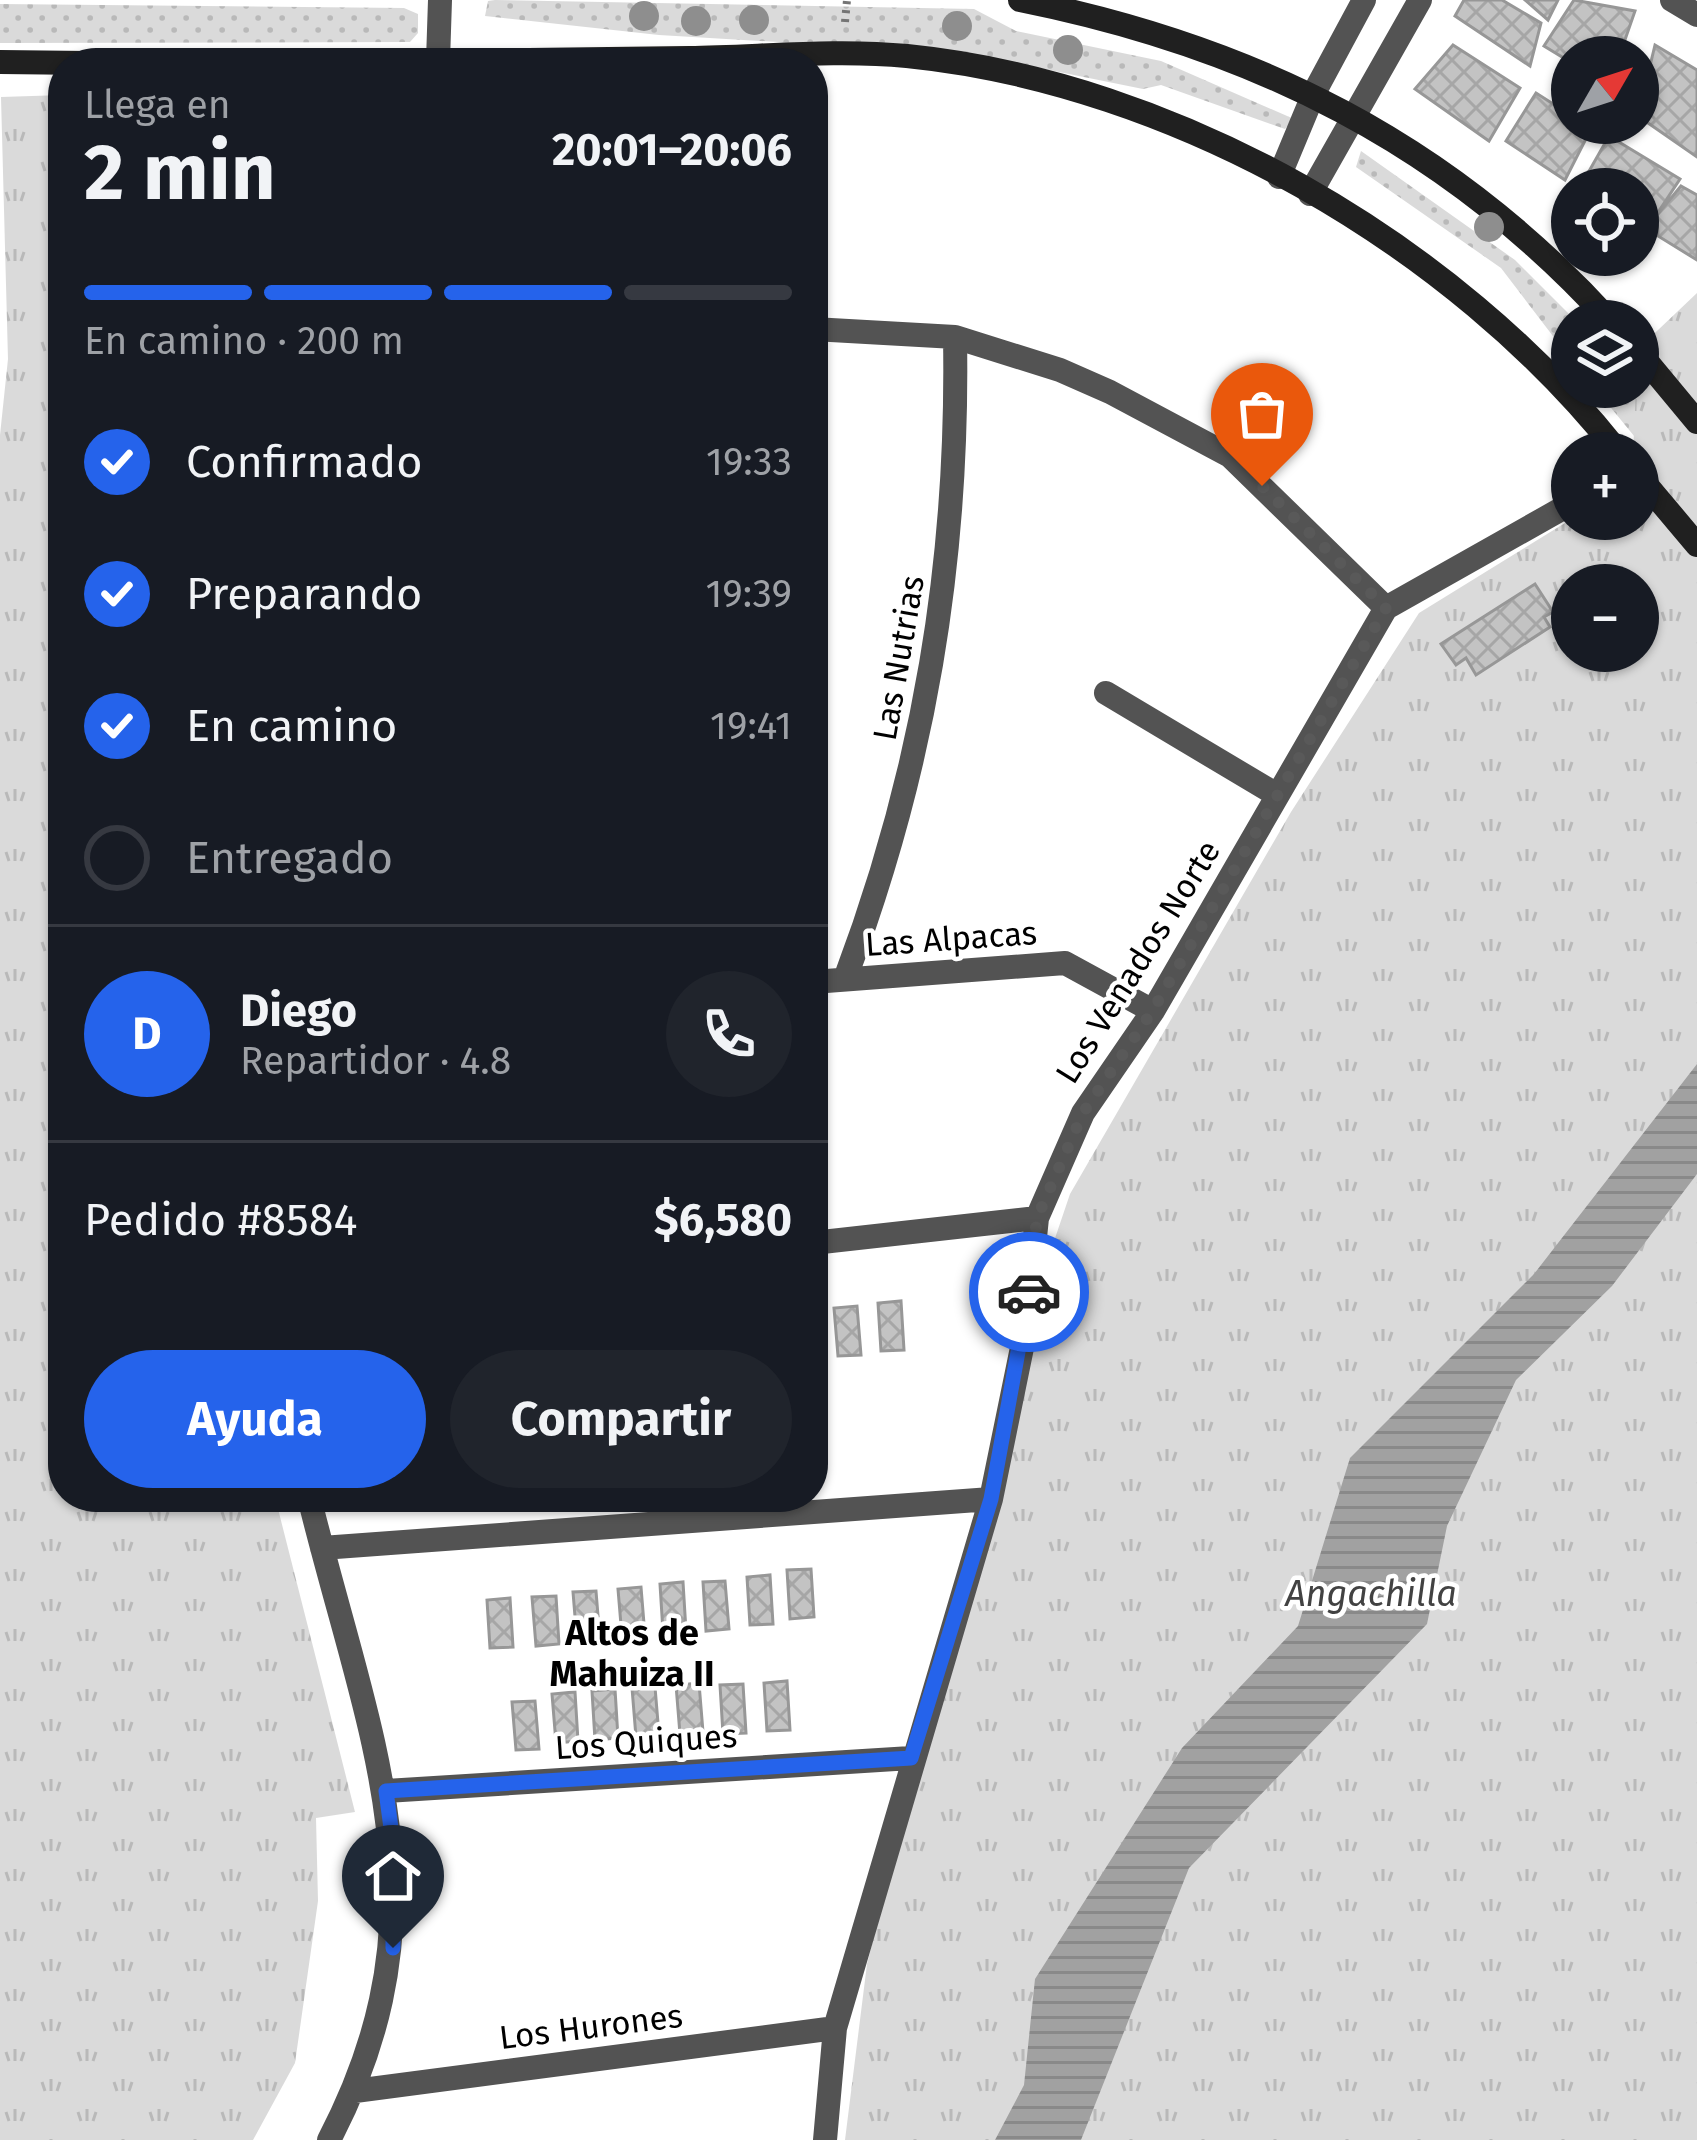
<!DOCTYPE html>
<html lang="es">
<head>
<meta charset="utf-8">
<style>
  :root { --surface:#171b24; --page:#20242c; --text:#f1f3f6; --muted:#9ea1a6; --line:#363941; --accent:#2563eb }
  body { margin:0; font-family:"Fira Sans",sans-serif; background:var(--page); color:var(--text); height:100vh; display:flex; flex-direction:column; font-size:45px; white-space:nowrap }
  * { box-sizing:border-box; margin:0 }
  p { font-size:39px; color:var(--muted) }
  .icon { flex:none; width:66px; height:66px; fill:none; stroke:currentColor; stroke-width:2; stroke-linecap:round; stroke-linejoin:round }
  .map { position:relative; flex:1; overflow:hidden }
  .panel { position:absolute; left:48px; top:48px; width:780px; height:1464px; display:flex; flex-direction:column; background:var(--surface); border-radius:48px; box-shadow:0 3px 9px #0004 }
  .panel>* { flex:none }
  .needle { width:78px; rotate:51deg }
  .controls { position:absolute; left:1551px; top:36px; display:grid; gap:24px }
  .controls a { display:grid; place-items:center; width:108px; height:108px; border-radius:50%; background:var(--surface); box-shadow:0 3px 9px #0004; font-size:60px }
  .pin { position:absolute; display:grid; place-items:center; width:102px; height:102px; color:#fff; margin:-123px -51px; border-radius:50% 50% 50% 0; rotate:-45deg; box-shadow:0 0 12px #0007 }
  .pin .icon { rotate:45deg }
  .courier { position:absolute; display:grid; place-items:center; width:120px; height:120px; margin:-60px; border:9px solid #2563eb; border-radius:50%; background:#fff; color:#222; box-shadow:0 3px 15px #0007 }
  .overview em { font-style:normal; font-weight:700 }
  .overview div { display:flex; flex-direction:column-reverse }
  .overview { display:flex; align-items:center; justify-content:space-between; height:204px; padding:0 36px }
  h1 { font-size:78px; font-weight:700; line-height:90px }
  .bar { display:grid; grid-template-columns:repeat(4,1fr); gap:18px 12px; align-content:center; height:144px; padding:0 36px }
  .bar i { height:15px; border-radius:9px; background:var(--line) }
  .bar .active { background:var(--accent) }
  .bar p { grid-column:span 4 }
  .line { display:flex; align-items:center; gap:30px; padding:0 36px; border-top:3px solid var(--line) }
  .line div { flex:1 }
  .round { display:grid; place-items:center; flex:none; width:126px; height:126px; border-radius:63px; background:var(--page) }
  ol { padding:0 36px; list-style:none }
  li { display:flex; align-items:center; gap:36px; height:132px }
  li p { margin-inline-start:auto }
  li .icon { padding:12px; border-radius:50%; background:var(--accent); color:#fff; stroke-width:4 }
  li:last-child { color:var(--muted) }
  li i { width:66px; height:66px; border:6px solid var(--line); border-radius:50% }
  .button { display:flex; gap:24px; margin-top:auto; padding:24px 36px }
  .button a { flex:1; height:138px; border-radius:72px; background:var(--accent); color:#fff; font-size:48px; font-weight:700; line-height:138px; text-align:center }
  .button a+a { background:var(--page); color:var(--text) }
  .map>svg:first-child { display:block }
  .grass { fill:url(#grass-dots) }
  .park { fill:url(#park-tufts); fill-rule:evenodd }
  .water { fill:url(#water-rules) }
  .building { fill:url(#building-cross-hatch); stroke:#979797; stroke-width:3 }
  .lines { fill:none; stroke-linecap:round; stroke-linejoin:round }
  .path { stroke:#757575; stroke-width:8; stroke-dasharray:3 6; stroke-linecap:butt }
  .minor { stroke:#535353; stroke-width:24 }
  .tertiary { stroke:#535353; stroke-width:24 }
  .secondary { stroke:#202020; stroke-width:24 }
  .tree { fill:#8e8e8e }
  .done { stroke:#595959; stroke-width:12; stroke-dasharray:0 21.6 }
  .route { stroke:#2563eb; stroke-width:15 }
  .labels { text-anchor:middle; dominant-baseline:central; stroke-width:9; stroke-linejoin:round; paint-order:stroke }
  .street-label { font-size:33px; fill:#000; stroke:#fff }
  .water-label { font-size:36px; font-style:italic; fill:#424242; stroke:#fff }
  .neighbourhood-label { font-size:36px; font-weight:bold; fill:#000; stroke:#fff }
</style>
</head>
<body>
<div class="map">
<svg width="1697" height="2140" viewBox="0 0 1697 2140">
  <defs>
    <pattern id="grass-dots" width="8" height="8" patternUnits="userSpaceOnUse" patternTransform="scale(3)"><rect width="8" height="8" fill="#dadada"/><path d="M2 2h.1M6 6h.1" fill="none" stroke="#b9b9b9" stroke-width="1.8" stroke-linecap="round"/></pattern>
    <pattern id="park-tufts" width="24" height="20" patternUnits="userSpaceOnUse" patternTransform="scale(3)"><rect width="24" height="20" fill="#dadada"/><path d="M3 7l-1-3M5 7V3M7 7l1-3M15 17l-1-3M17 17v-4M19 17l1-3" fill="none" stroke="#b9b9b9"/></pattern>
    <pattern id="water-rules" width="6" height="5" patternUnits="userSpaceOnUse" patternTransform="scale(3)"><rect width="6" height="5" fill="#a1a1a1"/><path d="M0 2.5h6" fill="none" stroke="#898989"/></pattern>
    <pattern id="building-cross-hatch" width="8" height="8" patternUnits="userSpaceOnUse" patternTransform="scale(3)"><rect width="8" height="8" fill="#c3c3c3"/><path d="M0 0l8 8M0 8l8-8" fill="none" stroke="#a6a6a6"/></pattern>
  </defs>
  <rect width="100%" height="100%" fill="#fff"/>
  <path class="grass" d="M495 0 974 9 1016 31 1161 61 1294 119 1285 129 1161 85 1143 89 966 53 659 35 485 16 488 1Z
    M0 4 404 8 418 14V33L410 42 0 43Z
    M1361 151 1515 260 1576 321 1572 361 1501 268 1356 167Z
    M1594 387H1638L1697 513Z"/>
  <path class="park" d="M63 95V1497H275L355 1812 316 1818 318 1901 295 2063 253 2140H0V435L8 359 1 97Z
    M1697 293V2140H845L867 1964 923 1743 994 1505 1049 1256 1070 1194 1291 812 1419 613 1565 523 1638 519V453H1633L1638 349ZM1572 585H1638V651H1572Z"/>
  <path class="water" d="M1697 1064V1174L1612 1286 1516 1380 1447 1526 1427 1624 1189 1868 1081 2140H995L1024 2085 1035 1979 1182 1748 1298 1626 1350 1458 1534 1274Z"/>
  <path class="building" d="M1464 0H1502L1541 23 1530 66 1455 16Z
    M1525 0H1558L1548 20Z
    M1574 0 1635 11 1619 57H1572V63L1544 46Z
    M1453 45 1520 88 1489 141 1415 89Z
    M1655 45 1697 70V157L1638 116Z
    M1536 93 1572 116V123L1591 129 1565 180 1506 141Z
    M1609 136 1680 179 1643 235 1638 231V189L1580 187Z
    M1681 186 1697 195V260L1658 236 1657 215Z
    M1535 584 1553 612 1544 617 1550 627 1476 675 1466 658 1456 665 1441 644Z
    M901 1301 904 1350 881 1351 878 1303Z
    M857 1306 861 1355 838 1356 834 1308Z
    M811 1569 814 1617 790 1619 787 1570Z
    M770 1575 773 1624 750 1625 747 1577Z
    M725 1581 729 1629 706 1631 703 1582Z
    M683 1582 686 1631 663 1632 660 1584Z
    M641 1587 645 1636 622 1637 618 1589Z
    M596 1591 600 1640 577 1641 573 1592Z
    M556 1596 559 1644 536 1646 532 1597Z
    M510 1598 513 1647 490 1648 487 1600Z
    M787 1681 790 1730 767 1731 764 1683Z
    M699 1683 703 1732 680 1734 676 1685Z
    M743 1684 746 1733 723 1734 720 1685Z
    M655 1687 659 1735 636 1737 632 1688Z
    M615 1689 618 1738 595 1740 592 1691Z
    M575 1692 578 1741 556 1743 552 1694Z
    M535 1701 539 1749 516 1750 512 1702Z"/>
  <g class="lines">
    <path class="path" d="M845 22 847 0"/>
    <path class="minor" d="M1672 0 1697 15
      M1279 177 1314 93 1364 0
      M1310 194 1420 0
      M813 329 955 337 1060 370 1110 392 1230 456 1386 608
      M1106 693 1277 795
      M845 979C924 770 959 561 955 337
      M813 982 1065 963 1153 1011
      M813 1243 1037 1218
      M309 1497C367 1734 452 1905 329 2140
      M322 1548 991 1499
      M386 1791 911 1758
      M355 2091 835 2028
      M825 2140 835 2028 991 1499 1025 1333 1037 1218 1083 1113 1153 1011 1386 608 1572 503"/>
    <path class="tertiary" d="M438 61 440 0"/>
    <path class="secondary" d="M1020 0C1254 47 1448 143 1610 321
      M0 62 88 63
      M272 63C411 61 550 60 689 58 761 57 836 49 907 56 1175 83 1454 244 1619 453
      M1638 351 1697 422
      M1638 475 1697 545"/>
  </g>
  <g class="tree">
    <circle cx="644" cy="16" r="15"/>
    <circle cx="754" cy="20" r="15"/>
    <circle cx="696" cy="21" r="15"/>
    <circle cx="957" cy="26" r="15"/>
    <circle cx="1068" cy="50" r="15"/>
    <circle cx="1489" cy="227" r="15"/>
  </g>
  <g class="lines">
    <path class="done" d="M1029 1292 1037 1218 1083 1113 1153 1010 1386 608 1262 486"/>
    <path class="route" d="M393 1948V1843L386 1791 911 1758 991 1499 1029 1292"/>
  </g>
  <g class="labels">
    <g class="street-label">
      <text transform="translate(899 658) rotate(-80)">Las Nutrias</text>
      <text transform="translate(951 939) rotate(-4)">Las Alpacas</text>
      <text transform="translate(1138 962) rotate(-58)">Los Venados Norte</text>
      <text transform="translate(646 1742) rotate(-4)">Los Quiques</text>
      <text transform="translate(591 2027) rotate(-7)">Los Hurones</text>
    </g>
    <g class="water-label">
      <text x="1371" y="1594">Angachilla</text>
    </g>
    <g class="neighbourhood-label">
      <text x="632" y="1633">Altos de<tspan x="632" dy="41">Mahuiza II</tspan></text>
    </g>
  </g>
</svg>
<div class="controls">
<a><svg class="needle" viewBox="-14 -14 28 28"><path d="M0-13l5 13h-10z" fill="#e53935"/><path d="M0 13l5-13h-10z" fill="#9ea1a6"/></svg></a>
<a><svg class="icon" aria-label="locate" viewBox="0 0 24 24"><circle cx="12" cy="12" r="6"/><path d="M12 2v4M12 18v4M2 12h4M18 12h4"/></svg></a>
<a><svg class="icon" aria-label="layers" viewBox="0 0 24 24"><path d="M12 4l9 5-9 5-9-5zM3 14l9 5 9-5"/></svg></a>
<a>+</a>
<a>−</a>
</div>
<div class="pin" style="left:1262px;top:486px;background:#ea580c"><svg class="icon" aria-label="bag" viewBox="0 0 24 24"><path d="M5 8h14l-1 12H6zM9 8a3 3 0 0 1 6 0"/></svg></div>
<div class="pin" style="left:393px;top:1948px;background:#1f2937"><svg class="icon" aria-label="home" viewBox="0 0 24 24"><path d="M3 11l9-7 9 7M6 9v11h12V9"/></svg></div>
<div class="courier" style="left:1029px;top:1292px"><svg class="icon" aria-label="car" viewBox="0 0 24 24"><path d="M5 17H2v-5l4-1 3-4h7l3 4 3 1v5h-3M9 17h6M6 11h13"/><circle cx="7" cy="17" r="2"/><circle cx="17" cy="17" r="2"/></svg></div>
<section class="panel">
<div class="overview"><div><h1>2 min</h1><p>Llega en</p></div><em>20:01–20:06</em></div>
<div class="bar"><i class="active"></i><i class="active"></i><i class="active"></i><i></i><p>En camino · 200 m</p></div>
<ol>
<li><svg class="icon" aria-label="check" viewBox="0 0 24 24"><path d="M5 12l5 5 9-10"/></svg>Confirmado<p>19:33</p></li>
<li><svg class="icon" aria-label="check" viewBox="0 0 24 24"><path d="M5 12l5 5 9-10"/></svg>Preparando<p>19:39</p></li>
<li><svg class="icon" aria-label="check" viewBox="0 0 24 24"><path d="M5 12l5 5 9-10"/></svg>En camino<p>19:41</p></li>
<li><i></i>Entregado</li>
</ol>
<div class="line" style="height:216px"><b class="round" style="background:var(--accent);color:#fff">D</b><div><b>Diego</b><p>Repartidor · 4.8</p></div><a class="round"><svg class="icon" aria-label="phone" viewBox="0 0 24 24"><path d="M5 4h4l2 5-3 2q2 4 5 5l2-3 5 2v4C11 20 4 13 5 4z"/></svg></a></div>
<div class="line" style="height:156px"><div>Pedido #8584</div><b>$6,580</b></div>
<div class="button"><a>Ayuda</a><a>Compartir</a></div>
</section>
</div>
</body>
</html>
